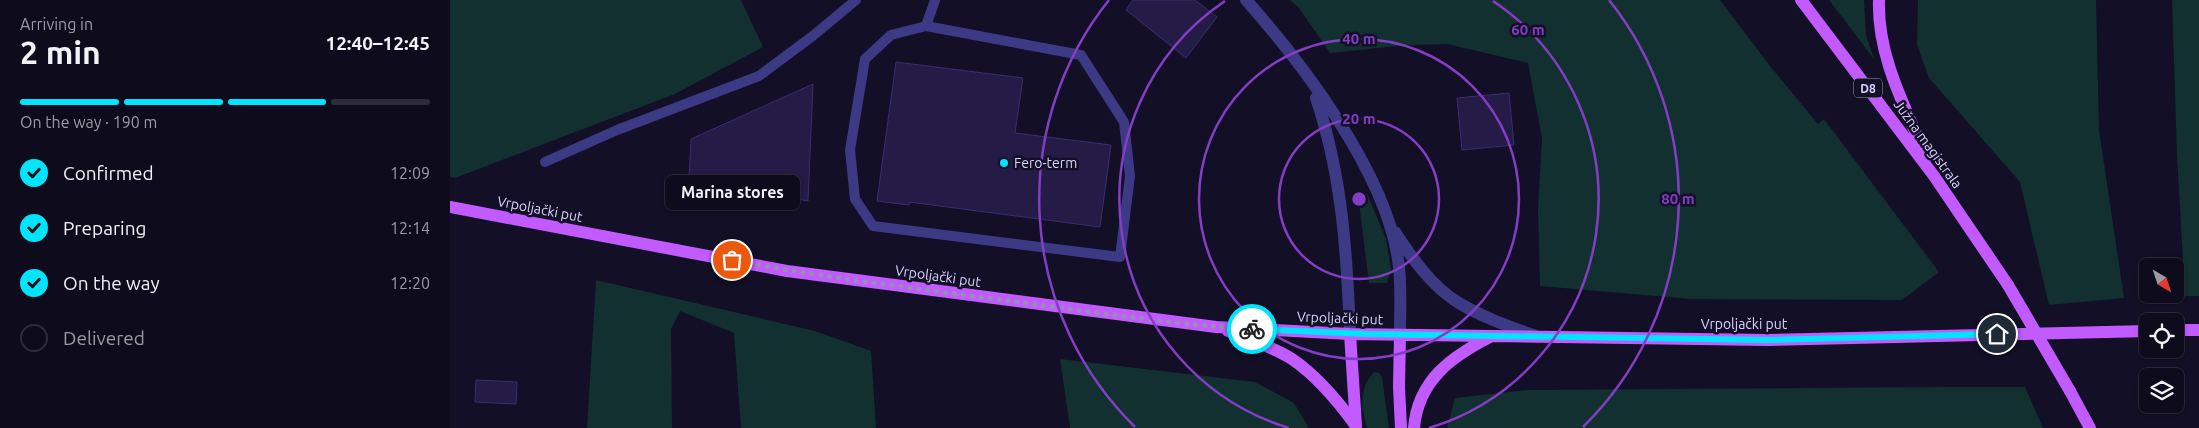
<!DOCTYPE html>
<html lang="en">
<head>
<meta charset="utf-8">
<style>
  :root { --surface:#0e0b1c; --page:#171425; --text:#f1f3f6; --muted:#9b9ba3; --line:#2e2b3b; --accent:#00e5ff }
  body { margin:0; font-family:Ubuntu,sans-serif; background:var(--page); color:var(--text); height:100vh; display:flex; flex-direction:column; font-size:19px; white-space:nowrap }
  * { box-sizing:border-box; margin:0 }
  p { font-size:16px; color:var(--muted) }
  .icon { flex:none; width:28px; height:28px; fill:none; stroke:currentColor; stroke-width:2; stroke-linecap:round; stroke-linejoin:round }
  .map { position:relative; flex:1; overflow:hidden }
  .details { display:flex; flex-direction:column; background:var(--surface); width:450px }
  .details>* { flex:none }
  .needle { width:32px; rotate:141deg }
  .controls { position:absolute; left:1689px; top:258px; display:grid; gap:10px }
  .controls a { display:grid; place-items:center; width:45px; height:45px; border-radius:8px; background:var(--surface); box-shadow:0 1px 4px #0004,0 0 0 1px var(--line); font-size:25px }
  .pin { position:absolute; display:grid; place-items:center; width:42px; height:42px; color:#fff; margin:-21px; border:2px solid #fff; border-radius:50%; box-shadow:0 1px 5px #0007 }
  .courier { position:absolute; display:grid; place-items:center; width:50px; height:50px; margin:-25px; border:4px solid #00e5ff; border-radius:50%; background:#fff; color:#222; box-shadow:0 1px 6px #0007 }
  .bubble { position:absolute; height:35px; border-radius:8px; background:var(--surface); box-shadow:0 1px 4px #0004,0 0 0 1px var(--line); font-size:16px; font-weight:700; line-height:35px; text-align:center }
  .summary em { font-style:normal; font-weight:700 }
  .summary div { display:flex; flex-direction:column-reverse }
  .summary { display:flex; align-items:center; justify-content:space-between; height:85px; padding:0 20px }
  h1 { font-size:32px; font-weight:700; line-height:38px }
  .bar { display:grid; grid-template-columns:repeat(4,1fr); gap:8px 5px; align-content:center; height:60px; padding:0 20px }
  .bar i { height:6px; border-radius:4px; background:var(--line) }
  .bar .selected { background:var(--accent) }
  .bar p { grid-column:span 4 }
  ol { padding:0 20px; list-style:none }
  li { display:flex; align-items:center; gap:15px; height:55px }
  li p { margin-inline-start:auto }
  li .icon { padding:5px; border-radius:50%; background:var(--accent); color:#111; stroke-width:4 }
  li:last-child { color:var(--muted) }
  li i { width:28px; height:28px; border:2px solid var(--line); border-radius:50% }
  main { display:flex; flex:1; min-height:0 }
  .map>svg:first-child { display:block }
  .green { fill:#12302f }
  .building { fill:#241b47; stroke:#3b2d73 }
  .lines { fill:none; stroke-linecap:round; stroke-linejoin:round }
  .service { stroke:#3d3a85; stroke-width:10 }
  .tertiary { stroke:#3d3a85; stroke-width:12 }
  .primary { stroke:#c25bff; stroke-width:12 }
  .primary-bridge { stroke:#c25bff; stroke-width:12 }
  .done { stroke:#948fb3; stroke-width:5; stroke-dasharray:0 9 }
  .route { stroke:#00e5ff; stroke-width:6 }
  .ring { fill:none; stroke:#843dc5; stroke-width:2.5 }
  .poi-dot { fill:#00e5ff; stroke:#130f26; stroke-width:2 }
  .labels { text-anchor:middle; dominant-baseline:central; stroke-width:5; stroke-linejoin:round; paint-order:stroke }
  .shield { fill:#130f26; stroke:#9e99be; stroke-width:1 }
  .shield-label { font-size:12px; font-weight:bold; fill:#d9d4ff }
  .street-label { font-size:14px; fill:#d9d4ff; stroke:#130f26 }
  .poi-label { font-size:14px; fill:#d9d4ff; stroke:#130f26; text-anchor:start }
  .centre { fill:#843dc5; stroke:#130f26; stroke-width:2.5 }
  .ring-label { font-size:15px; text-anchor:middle; font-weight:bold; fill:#843dc5; stroke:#130f26; stroke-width:5; stroke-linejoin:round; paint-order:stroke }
</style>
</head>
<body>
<main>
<section class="details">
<div class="summary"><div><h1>2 min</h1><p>Arriving in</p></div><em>12:40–12:45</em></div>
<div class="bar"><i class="selected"></i><i class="selected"></i><i class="selected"></i><i></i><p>On the way · 190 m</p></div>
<ol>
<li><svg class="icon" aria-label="check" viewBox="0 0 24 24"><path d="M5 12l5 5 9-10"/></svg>Confirmed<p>12:09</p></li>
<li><svg class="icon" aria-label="check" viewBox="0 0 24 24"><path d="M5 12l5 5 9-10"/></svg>Preparing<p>12:14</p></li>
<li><svg class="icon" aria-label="check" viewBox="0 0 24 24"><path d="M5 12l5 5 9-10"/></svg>On the way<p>12:20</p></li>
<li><i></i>Delivered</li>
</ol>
</section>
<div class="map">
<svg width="1749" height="428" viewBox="0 0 1749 428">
  <rect width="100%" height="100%" fill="#130f26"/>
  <path class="green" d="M0 0H291L313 47 225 94 5 178 0 177Z
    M840 0H1270L1320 66 1368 124 1374 119 1489 272 1452 300 1241 299 1090 286 1088 208 1092 138 1078 63 997 44 957 45 880 53 849 8Z
    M1379 0H1414L1416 35 1424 59Z
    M1468 0H1646L1649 130 1674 298 1599 305 1570 182 1479 78 1467 45Z
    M1722 0H1749V296H1735L1727 155Z
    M917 193 936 239 941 269 937 283H919L909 203 911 196Z
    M146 280 365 331 421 351 426 428H291L284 333 230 311 221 329 222 428H137Z
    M610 359 805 382 844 403 859 428H620Z
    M924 372 929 373 932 377 939 428H917C911 408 909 388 924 372Z
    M1493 387H1575L1593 428H997L1005 398 1077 390Z"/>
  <path class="building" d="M683 0H745L767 17 736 58 676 10Z
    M446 62 573 78 565 133 661 145 650 227 459 202V205L427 201Z
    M363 84 358 201 239 178 241 139Z
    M1059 93 1064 145 1012 150 1007 98Z
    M26 380 67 382 66 404 25 402Z"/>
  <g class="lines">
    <path class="service" d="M476 26 631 55 674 122 680 176 670 257 423 226 405 199 400 150 415 59 441 35Z
      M476 26 485 0
      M95 162 167 130 309 76 364 35 406 0"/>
    <path class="tertiary" d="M796 0C853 64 935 172 948 259 952 284 950 309 950 335
      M866 98C892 174 897 254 900 334
      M945 232C962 258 982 287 1009 303 1032 317 1058 326 1083 335"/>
    <path class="primary" d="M1351 0 1484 176 1558 285
      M1429 0C1427 56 1455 106 1476 157
      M0 207 337 271 766 327 900 334 1317 340 1698 331
      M1725 330H1749
      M778 331C799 339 823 347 842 359 867 376 888 401 906 426
      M900 334 906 426
      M950 335 949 387 951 428
      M1620 391 1640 428
      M964 428C968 380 1002 356 1042 336"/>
    <path class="primary-bridge" d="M1558 285 1620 391"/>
  </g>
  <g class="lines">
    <path class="done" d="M282 260C369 277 457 287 545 299 630 310 716 324 802 329"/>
    <path class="route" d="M802 329 916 334 1317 340 1547 334"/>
  </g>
  <g class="ring">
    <circle cx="909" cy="199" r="80"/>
    <circle cx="909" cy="199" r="160"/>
    <path d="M839 428A239 239 0 0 1 775 1M1043 1A239 239 0 0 1 979 428"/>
    <path d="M685 427A319 319 0 0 1 659 0M1159 0A319 319 0 0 1 1133 427"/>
  </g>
  <circle class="poi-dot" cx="554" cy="163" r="5"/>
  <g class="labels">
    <rect class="shield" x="1404" y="78.5" width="28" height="19" rx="4"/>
    <g class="shield-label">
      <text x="1418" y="88">D8</text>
    </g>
    <g class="street-label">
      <text transform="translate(1478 144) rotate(54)">Južna magistrala</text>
      <text transform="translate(90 209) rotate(11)">Vrpoljački put</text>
      <text transform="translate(488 276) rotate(8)">Vrpoljački put</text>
      <text transform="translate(890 318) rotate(2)">Vrpoljački put</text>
      <text x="1294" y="324">Vrpoljački put</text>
    </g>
    <g class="poi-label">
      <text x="564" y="163">Fero-term</text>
    </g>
  </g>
  <circle cx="909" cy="199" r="8" class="centre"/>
  <g class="ring-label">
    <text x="1078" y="35">60 m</text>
    <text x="909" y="44">40 m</text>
    <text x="909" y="124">20 m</text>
    <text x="1228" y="204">80 m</text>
  </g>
</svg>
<div class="controls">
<a><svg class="needle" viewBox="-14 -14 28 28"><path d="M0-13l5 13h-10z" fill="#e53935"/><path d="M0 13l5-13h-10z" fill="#9b9ba3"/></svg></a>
<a><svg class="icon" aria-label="locate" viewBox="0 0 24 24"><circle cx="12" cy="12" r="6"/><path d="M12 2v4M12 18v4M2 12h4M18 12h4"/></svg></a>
<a><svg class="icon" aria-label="layers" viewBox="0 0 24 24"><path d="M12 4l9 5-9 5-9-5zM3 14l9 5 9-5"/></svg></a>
</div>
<div class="pin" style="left:282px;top:260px;background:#ea580c"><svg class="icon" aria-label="bag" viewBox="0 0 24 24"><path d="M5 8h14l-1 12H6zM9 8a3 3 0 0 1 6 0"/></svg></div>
<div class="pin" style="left:1547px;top:334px;background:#1f2937"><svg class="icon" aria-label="home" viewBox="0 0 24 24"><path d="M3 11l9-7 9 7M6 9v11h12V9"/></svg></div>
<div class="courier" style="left:802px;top:329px"><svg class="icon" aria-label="bike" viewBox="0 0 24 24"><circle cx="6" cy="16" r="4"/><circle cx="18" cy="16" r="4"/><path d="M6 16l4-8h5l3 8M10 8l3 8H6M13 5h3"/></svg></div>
<div class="bubble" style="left:215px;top:175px;width:135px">Marina stores</div>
</div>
</main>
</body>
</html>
